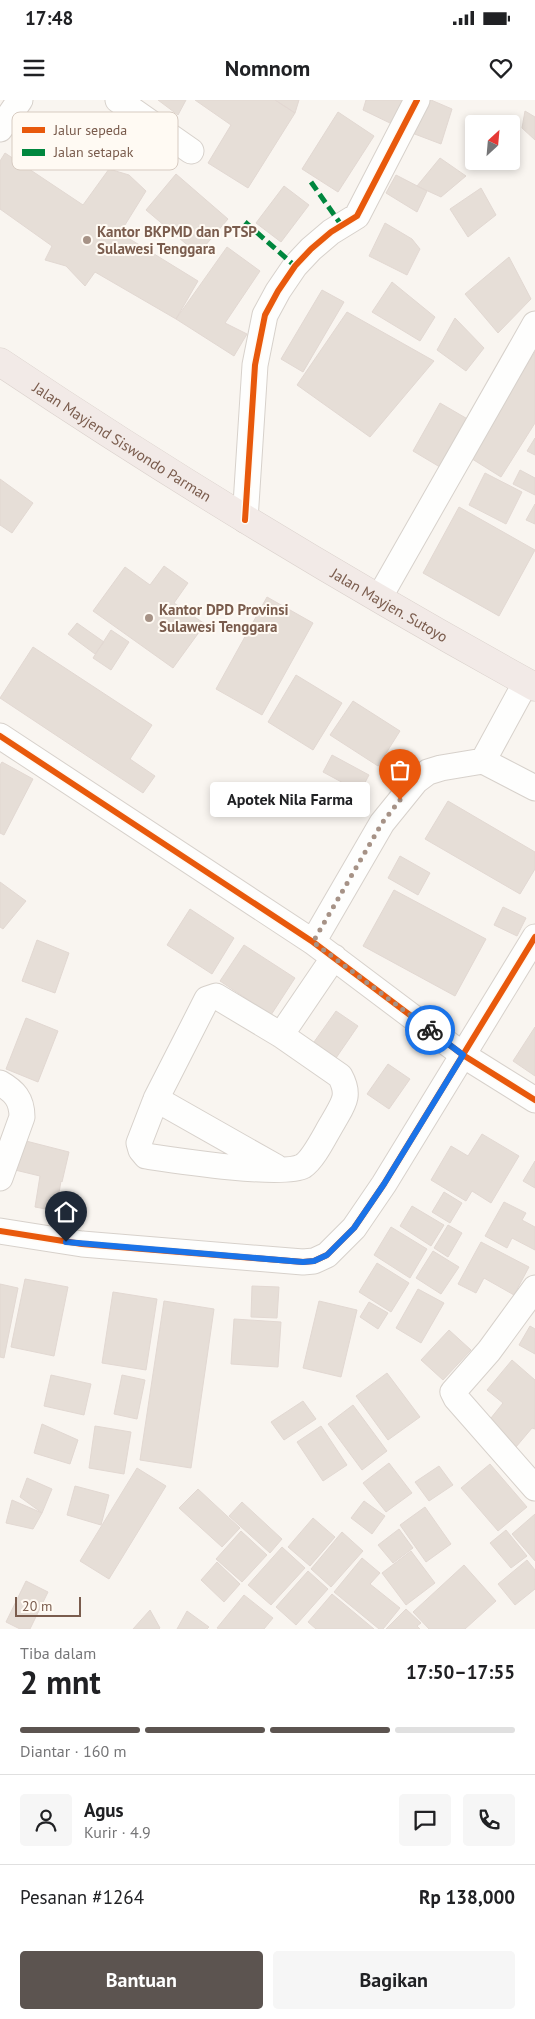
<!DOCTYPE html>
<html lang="id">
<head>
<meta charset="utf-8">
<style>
  :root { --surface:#fff; --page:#f6f6f6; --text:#202124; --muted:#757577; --line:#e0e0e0; --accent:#5c5450 }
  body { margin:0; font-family:"PT Sans",sans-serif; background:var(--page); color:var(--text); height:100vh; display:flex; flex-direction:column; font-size:19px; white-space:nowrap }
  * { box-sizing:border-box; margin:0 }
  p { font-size:16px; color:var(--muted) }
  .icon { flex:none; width:28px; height:28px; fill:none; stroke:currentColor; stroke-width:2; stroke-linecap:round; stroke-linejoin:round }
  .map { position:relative; height:1529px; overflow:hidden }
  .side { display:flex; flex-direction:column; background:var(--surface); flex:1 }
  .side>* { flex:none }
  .needle { width:32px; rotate:26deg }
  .buttons { position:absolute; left:465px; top:15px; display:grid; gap:10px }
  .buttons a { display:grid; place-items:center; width:55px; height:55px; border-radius:5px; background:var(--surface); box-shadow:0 2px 8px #0003; font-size:25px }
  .scale { position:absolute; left:15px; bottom:12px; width:66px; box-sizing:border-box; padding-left:5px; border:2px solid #7a5c4d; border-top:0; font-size:14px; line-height:18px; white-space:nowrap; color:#7a5c4d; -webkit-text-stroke:4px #fffaf3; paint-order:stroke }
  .pin { position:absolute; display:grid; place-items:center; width:42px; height:42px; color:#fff; margin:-51px -21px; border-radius:50% 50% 50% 0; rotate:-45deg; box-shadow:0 0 5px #0007 }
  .pin .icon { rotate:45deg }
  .courier { position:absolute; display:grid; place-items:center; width:50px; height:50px; margin:-25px; border:4px solid #1a73e8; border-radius:50%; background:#fff; color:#222; box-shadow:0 1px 6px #0007 }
  .bubble { position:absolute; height:35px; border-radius:5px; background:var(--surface); box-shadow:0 2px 8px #0003; font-size:16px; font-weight:700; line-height:35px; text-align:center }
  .headline em { font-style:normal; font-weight:700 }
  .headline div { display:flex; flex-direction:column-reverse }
  .headline { display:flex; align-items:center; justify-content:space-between; height:85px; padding:0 20px }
  h1 { font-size:32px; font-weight:700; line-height:38px }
  .bar { display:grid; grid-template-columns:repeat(4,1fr); gap:8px 5px; align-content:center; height:60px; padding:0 20px }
  .bar i { height:6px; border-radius:4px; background:var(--line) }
  .bar .on { background:var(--accent) }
  .bar p { grid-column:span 4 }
  .line { display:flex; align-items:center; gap:12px; padding:0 20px; border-top:1px solid var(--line) }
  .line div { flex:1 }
  .round { display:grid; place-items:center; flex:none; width:52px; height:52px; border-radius:5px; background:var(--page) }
  .primary-button { display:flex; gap:10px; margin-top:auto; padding:10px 20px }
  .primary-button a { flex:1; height:58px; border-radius:5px; background:var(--accent); color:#fff; font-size:20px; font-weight:700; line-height:58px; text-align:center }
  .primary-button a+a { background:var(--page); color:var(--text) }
  .status { display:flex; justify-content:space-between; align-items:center; height:35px; padding:0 25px; background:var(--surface); direction:ltr }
  .status svg { height:14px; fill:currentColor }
  header { display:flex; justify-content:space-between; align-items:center; height:65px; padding:0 20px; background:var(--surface); font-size:22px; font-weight:700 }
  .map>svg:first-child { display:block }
  .building { fill:#e6ded7; stroke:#e2d8d2 }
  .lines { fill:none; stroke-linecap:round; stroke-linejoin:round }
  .minor-casing { stroke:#d7d1cb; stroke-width:27 }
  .highway-casing { stroke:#dad1cc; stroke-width:29 }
  .minor { stroke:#fefefd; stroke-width:25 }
  .highway { stroke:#f2eae7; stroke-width:28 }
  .quiet { stroke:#00873e; stroke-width:5; stroke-dasharray:10 5; stroke-linecap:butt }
  .cycleway-casing { stroke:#fffaf3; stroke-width:9 }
  .cycleway { stroke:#e8590c; stroke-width:6 }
  .done { stroke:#a69286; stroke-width:5; stroke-dasharray:0 9 }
  .route { stroke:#1a73e8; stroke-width:6 }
  .poi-dot { fill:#a69286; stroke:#fffaf3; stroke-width:2 }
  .labels { text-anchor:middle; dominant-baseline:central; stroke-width:4; stroke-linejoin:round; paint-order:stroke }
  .poi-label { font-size:15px; font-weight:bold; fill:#7a5c4d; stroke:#fffaf3; text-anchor:start }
  .street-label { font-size:15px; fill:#7a5c4d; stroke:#fffaf3 }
  .key { fill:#fffaf3; stroke:#d7cbc1; stroke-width:1 }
  .key-label { font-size:14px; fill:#7a5c4d }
</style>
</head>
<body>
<div class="status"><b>17:48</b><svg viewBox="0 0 49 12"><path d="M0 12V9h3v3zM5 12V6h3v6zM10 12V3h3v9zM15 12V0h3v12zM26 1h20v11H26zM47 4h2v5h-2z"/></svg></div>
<header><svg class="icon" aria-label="menu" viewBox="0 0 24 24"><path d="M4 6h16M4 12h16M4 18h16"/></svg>Nomnom<svg class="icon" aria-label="heart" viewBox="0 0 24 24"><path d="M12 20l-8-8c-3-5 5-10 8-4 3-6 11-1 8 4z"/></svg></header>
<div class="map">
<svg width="535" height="1529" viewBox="0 0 535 1529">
  <rect width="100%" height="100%" fill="#f9f5f0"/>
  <path class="building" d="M158 0H186L178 15Z
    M195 0H275L295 13 248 88 208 63 231 25Z
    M275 0H299L295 13Z
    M366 0H404L392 24 363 10Z
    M425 0H431L452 9 441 44 412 33Z
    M525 11 535 17V40L522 28Z
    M338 12 374 36 338 92 302 69Z
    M5 53 83 105 109 69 129 75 146 91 120 133 198 181 176 219 95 172 85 186 66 166 45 160 52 146 0 109V61Z
    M440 58 466 76 441 97 417 86Z
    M176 74 228 119 198 154 146 110Z
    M396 75 427 91 417 112 386 93Z
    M284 86 309 105 281 142 256 123Z
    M481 88 496 115 468 137 450 109Z
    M385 123 412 139 420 149 407 175 369 156Z
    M227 147 260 171 225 223 247 234 234 256 176 219Z
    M509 157 531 199 498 233 465 194Z
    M392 182 435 217 420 241 372 212Z
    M322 190 344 202 303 272 281 259Z
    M347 212 434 261 370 337 297 285Z
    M455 218 484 248 466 271 437 250Z
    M535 252V323L501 377 469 357Z
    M440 303 483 328 455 376 413 351Z
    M535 338V355L527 351Z
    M520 370 535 378V395L513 384Z
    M485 373 522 392 506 424 469 405Z
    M0 379 33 403 12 433 0 425Z
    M535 404V424L526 420Z
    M459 407 535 450 499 516 423 473Z
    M164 466 188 483 174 503 205 524 173 568 93 511 125 467 150 485Z
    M267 497 313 523 262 615 216 589Z
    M77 523 104 542 95 554 68 534Z
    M111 530 129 542 111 570 93 558Z
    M33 547 152 625 130 659 155 676 143 693 0 598Z
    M296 575 342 603 313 650 268 622Z
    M353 601 400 631 378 666 330 635Z
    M332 655 369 675 360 692 323 672Z
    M2 662 33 679 4 735 0 733V665Z
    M448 701 535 752V769L520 794 425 739Z
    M400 756 430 773 418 795 388 778Z
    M0 782 26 801 3 829 0 827Z
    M394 790 486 839 455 896 363 846Z
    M503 807 526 818 517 836 494 825Z
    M190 809 234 838 212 874 167 845Z
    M37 840 69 853 55 893 22 881Z
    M244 845 295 878 271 915 220 881Z
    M336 911 358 926 336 958 314 942Z
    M26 918 58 931 38 982 6 969Z
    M535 927V976L513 961Z
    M388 964 410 979 389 1009 367 994Z
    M482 1034 519 1056 491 1103 472 1091 466 1101 431 1080 451 1046 468 1056Z
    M22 1040 69 1052 62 1082 61 1081 56 1111 35 1107 40 1076 15 1070Z
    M535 1061V1088L523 1081Z
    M444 1092 462 1103 450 1123 432 1112Z
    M504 1102 526 1113 522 1120 535 1127V1150L512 1138 507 1148 485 1136Z
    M412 1106 444 1125 431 1146 400 1126Z
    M448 1125 462 1133 448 1157 434 1148Z
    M391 1127 427 1149 410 1178 374 1155Z
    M481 1142 529 1167 514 1195 484 1178 476 1193 458 1184Z
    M433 1151 459 1167 441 1194 416 1178Z
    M377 1163 409 1183 391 1212 359 1192Z
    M25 1179 68 1187 54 1256 11 1247Z
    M0 1184 18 1188 4 1258 0 1257Z
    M252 1186 279 1187 277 1218 251 1217Z
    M418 1189 444 1203 421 1243 396 1228Z
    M113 1192 157 1199 146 1270 102 1263Z
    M164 1201 214 1209 191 1368 140 1360Z
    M319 1201 357 1210 341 1277 303 1268Z
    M369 1202 388 1213 378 1229 360 1217Z
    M234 1219 281 1222 278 1267 231 1264Z
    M530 1226 535 1229V1254L519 1245Z
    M449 1230 471 1250 443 1280 421 1260Z
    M512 1260 535 1280V1329L532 1328 516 1347 487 1323 503 1303 487 1290Z
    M387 1273 420 1317 388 1340 356 1296Z
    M51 1275 91 1284 84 1315 44 1306Z
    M122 1275 145 1280 137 1319 114 1314Z
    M303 1301 316 1319 284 1340 271 1322Z
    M353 1305 387 1351 362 1370 328 1324Z
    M42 1324 78 1340 70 1364 34 1353Z
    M95 1326 131 1332 124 1374 89 1368Z
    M321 1326 347 1365 323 1381 297 1342Z
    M389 1363 412 1393 386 1412 363 1383Z
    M490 1364 527 1407 498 1431 461 1388Z
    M439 1366 453 1385 429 1401 415 1382Z
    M137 1368 166 1386 109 1479 80 1461Z
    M27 1378 52 1389 42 1413 20 1397Z
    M75 1386 109 1395 101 1425 67 1415Z
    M198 1389 240 1428 222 1447 179 1408Z
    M12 1400 42 1413 33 1429 6 1423Z
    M364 1401 385 1416 372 1434 351 1418Z
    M242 1402 282 1439 270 1453 229 1416Z
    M425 1407 451 1444 426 1462 400 1425Z
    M535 1414V1461L512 1434Z
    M313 1418 335 1437 310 1466 288 1447Z
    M399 1429 413 1448 393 1463 378 1445Z
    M506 1430 527 1456 511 1468 490 1443Z
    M241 1431 267 1455 242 1482 216 1459Z
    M342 1432 363 1451 331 1487 311 1469Z
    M282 1447 305 1468 271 1505 248 1485Z
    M411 1451 435 1483 406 1505 382 1473Z
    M362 1458 380 1473 370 1484 400 1508 383 1529H379L334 1492Z
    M527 1460 535 1470V1489L515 1505 498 1484Z
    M217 1462 240 1484 224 1502 201 1480Z
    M464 1465 496 1501 465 1529H429L413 1512Z
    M308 1471 328 1489 296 1525 276 1507Z
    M26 1481 48 1492 30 1529H20L6 1522Z
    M332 1494 374 1529H316L308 1522Z
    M244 1495 273 1518 264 1529H219L217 1528Z
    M406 1509 421 1523 417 1526 420 1529H386Z
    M150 1510 160 1528 159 1529H133Z
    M187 1511 209 1527 207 1529H177Z"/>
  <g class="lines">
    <defs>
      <path id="minor" d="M118 0 191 51
        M0 29 20 0
        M245 420 255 265 265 215 278 191 295 166 311 149 331 132 357 116 417 0
        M379 498 535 224
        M0 636 313 842 463 955 535 1000
        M483 661 526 582
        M313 842 382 723 416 681 428 672 441 668 483 661 535 688
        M216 896 281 935 340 976C351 996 343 1004 333 1022 326 1033 314 1059 303 1066 283 1077 173 1060 146 1056L141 1050 139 1043 156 999 207 899Z
        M281 935 334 857
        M0 983C14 991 22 999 22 1017L0 1078
        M156 999 276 1067
        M0 1131 82 1144 303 1162 314 1161 327 1155 354 1128 384 1084 535 837
        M535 1188 489 1251 453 1292 456 1298 535 1388"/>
      <g id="highway">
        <path id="s1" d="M0 262C173 378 352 486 535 587"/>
      </g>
    </defs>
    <use href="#minor" class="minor-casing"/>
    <use href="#highway" class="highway-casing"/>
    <use href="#minor" class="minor"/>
    <use href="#highway" class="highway"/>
    <path class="quiet" d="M311 82 342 126
      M245 122 295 166"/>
    <defs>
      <path id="cycleway" d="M245 420 255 265 265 215 278 191 295 166 311 149 331 132 357 116 417 0
        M0 636 313 842 463 955 535 1000
        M0 1131 82 1144 303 1162 314 1161 327 1155 354 1128 384 1084 535 837"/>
    </defs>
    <use href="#cycleway" class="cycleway-casing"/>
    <use href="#cycleway" class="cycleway"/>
  </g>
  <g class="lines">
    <path class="done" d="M400 700 382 723 313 842 430 930"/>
    <path class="route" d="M66 1142 303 1162 314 1161 327 1155 354 1128 384 1084 463 955 430 930"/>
  </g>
  <g class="poi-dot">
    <circle cx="87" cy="140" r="5"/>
    <circle cx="149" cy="518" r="5"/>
  </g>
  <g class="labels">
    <g class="poi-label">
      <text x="97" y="131">Kantor BKPMD dan PTSP<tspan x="97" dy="17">Sulawesi Tenggara</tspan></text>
      <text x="159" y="509">Kantor DPD Provinsi<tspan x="159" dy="17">Sulawesi Tenggara</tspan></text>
    </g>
    <g class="street-label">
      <text stroke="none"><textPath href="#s1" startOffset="146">Jalan Mayjend Siswondo Parman</textPath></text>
      <text stroke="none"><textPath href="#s1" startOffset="459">Jalan Mayjen. Sutoyo</textPath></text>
    </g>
  </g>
  <rect x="12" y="12" width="166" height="58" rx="8" class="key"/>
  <rect x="22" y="27" width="23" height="6" fill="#e8590c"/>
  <rect x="22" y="49" width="23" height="7" fill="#00873e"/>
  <g class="key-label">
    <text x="54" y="35">Jalur sepeda</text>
    <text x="54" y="57">Jalan setapak</text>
  </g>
</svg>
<div class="buttons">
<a><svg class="needle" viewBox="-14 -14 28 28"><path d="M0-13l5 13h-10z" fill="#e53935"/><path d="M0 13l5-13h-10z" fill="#757577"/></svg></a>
</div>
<div class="scale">20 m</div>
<div class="pin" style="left:400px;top:700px;background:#ea580c"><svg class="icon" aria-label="bag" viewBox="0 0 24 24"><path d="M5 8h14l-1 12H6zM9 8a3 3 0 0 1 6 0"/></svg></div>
<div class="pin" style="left:66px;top:1142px;background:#1f2937"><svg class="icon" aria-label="home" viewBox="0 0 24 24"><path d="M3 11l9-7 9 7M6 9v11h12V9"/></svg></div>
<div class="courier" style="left:430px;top:930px"><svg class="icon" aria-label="bike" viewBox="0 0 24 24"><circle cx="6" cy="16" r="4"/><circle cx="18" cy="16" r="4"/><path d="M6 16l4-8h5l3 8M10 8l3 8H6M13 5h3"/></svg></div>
<div class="bubble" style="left:210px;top:682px;width:160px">Apotek Nila Farma</div>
</div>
<section class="side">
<div class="headline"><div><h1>2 mnt</h1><p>Tiba dalam</p></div><em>17:50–17:55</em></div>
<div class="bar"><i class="on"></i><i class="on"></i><i class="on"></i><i></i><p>Diantar · 160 m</p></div>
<div class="line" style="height:90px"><a class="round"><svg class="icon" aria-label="person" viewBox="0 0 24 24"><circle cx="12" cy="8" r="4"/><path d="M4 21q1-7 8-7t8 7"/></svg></a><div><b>Agus</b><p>Kurir · 4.9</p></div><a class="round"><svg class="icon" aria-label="chat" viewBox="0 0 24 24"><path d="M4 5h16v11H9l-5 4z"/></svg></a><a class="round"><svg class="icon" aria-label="phone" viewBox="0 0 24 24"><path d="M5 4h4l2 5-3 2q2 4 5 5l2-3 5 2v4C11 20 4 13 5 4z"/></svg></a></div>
<div class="line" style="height:65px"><div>Pesanan #1264</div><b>Rp 138,000</b></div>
<div class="primary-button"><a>Bantuan</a><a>Bagikan</a></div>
</section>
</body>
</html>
